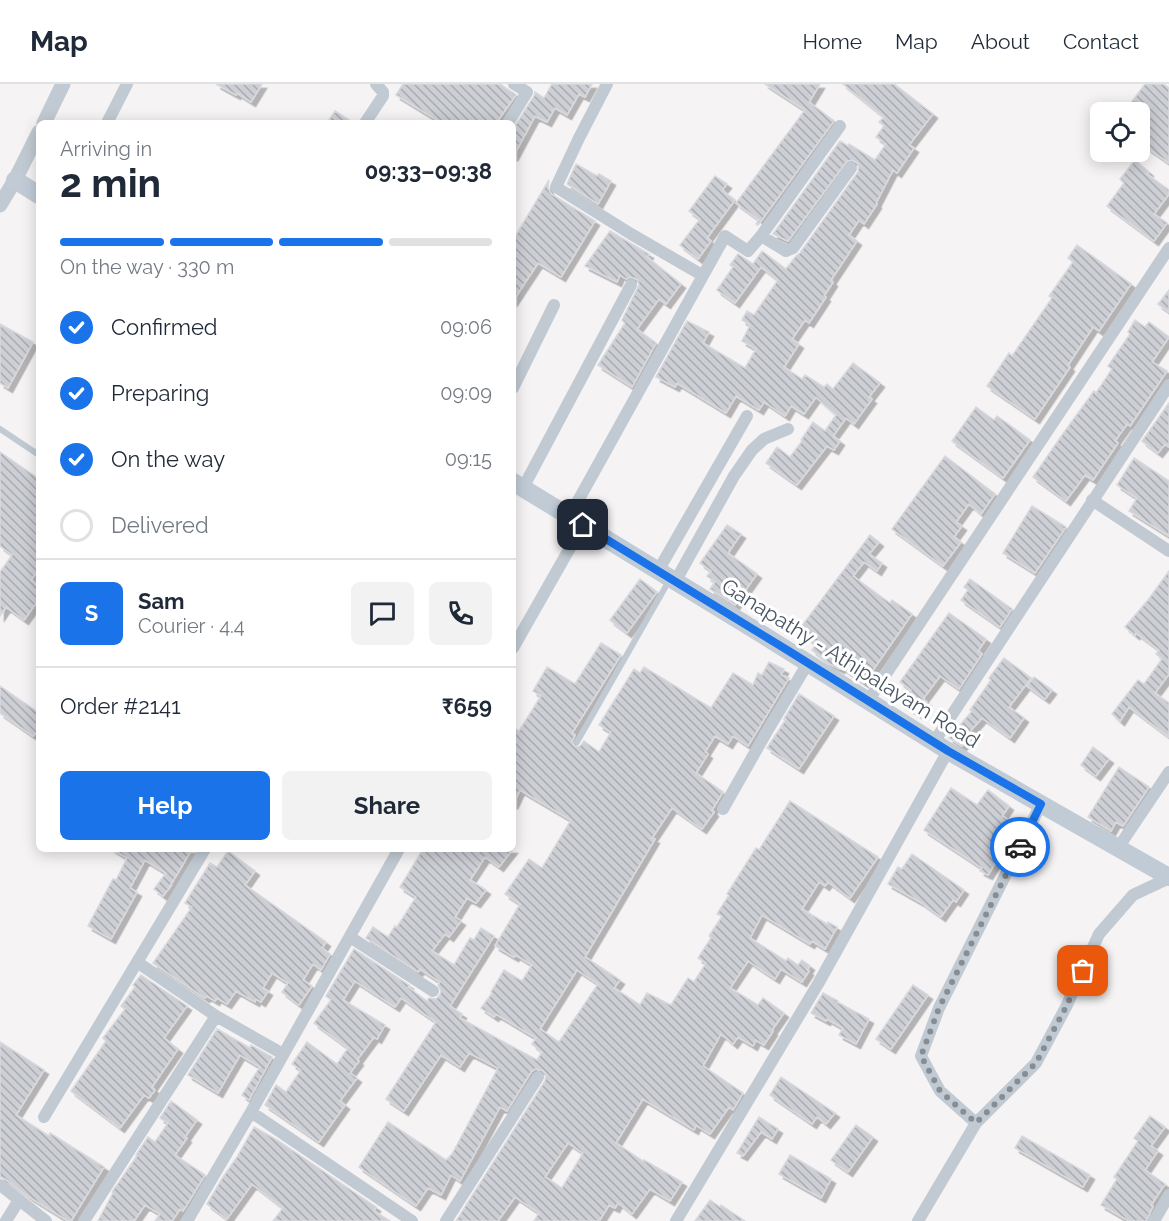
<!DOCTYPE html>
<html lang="en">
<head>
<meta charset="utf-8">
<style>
  :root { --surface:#fff; --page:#f2f2f3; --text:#1f2937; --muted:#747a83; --line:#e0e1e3; --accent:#1a73e8 }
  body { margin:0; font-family:Raleway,sans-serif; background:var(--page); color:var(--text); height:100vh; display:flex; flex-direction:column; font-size:22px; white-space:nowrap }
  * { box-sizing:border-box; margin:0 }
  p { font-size:20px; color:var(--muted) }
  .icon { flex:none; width:33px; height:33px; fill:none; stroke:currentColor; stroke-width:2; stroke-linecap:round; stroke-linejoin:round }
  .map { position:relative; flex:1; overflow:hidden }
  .side { position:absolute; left:36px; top:36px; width:480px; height:732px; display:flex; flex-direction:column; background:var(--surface); border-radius:9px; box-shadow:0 3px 15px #0003 }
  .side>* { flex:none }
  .controls { position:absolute; left:1090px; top:18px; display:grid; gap:12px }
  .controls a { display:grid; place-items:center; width:60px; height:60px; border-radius:9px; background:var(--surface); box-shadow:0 3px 15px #0003; font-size:30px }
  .pin { position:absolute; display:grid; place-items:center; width:51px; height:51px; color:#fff; margin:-26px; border-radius:12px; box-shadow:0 3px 9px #0006 }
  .courier { position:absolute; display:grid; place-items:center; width:60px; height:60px; margin:-30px; border:4px solid #1a73e8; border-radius:50%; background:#fff; color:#222; box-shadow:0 2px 8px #0007 }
  .overview em { font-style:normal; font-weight:700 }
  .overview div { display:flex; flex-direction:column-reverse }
  .overview { display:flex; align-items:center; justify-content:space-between; height:102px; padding:0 24px }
  h1 { font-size:39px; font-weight:700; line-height:45px }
  .bar { display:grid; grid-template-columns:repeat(4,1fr); gap:9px 6px; align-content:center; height:72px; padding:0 24px }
  .bar i { height:8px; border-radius:4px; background:var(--line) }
  .bar .selected { background:var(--accent) }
  .bar p { grid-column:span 4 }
  .line { display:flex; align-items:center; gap:15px; padding:0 24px; border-top:2px solid var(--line) }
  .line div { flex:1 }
  .round { display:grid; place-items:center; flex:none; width:63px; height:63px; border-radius:9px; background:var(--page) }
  ol { padding:0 24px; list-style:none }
  li { display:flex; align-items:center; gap:18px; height:66px }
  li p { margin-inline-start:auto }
  li .icon { padding:6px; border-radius:50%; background:var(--accent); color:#fff; stroke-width:4 }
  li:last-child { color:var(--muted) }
  li i { width:33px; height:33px; border:3px solid var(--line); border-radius:50% }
  .button { display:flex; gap:12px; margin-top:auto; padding:12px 24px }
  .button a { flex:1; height:69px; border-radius:9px; background:var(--accent); color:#fff; font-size:24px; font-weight:700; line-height:69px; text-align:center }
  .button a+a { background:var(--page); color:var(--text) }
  header { display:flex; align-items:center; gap:36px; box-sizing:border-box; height:84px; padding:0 30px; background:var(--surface); border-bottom:2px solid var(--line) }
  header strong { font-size:28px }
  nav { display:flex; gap:33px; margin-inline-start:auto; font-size:21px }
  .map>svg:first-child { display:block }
  .building { fill:url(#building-back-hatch); stroke:#d7d9de; stroke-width:1.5; fill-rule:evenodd; filter:url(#shadow) }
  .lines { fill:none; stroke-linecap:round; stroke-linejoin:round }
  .service { stroke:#c1cad2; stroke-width:6 }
  .minor { stroke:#c1cad2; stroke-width:12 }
  .tertiary { stroke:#c1cad2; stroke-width:15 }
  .secondary { stroke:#c1cbd6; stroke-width:18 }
  .done { stroke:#868d94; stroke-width:6; stroke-dasharray:0 10.8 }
  .route { stroke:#1a73e8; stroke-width:8 }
  .labels { text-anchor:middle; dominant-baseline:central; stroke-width:6; stroke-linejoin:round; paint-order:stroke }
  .street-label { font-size:21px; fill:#4a5661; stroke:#fff }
</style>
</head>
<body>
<header>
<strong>Map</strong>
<nav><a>Home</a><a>Map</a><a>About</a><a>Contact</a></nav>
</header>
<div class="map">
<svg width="1169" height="1137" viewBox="0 0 1169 1137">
  <defs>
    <pattern id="building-back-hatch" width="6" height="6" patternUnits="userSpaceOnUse" patternTransform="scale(1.5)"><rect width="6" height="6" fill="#cdcfd5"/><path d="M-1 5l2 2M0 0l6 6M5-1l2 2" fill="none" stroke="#a8abb0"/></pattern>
    <filter id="shadow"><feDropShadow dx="4.5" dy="4.5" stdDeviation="0" flood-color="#0004"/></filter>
  </defs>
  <rect width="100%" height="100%" fill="#f5f3f3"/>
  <path class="building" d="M216 0H262L251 18 237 9 236 11Z
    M403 0H500L516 11 496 39H442L396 11Z
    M552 0H592L585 13 579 10 567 31 555 24 547 38 535 32 513 73V45L534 12 535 8 544 14Z
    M765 0H820L809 18 834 37 758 141 756 140 759 136 736 119 805 26Z
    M843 0H894L933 30 909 61 914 64 897 89 893 86 876 119 877 120 864 140 859 136 849 151 857 157 831 196 833 198 824 212 826 213 809 239 805 236 792 255 799 260 784 283 802 295 805 291 824 303 827 300 833 305 853 279 880 299 869 313 872 315 854 340 846 334 833 352 840 357 834 366 827 362 797 401 766 379 777 363 790 373 802 357 801 356 813 338 825 347 836 331 816 313 804 330 791 322 785 332 764 318 759 326 736 312 726 329 677 299 675 303 656 293 687 237 709 248 703 259 745 284 756 265 742 257 750 241 742 236 747 227 754 231 778 196 761 183 735 219 717 206 733 183 730 181 738 170 753 180 762 167 786 185 796 172 800 169 858 88 859 81 856 78 852 76 847 77 788 157 773 150 840 57 848 62 849 60 875 76 886 60 876 53 884 42 879 38 884 33Z
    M1145 0H1163L1169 4V79L1140 59V28H1124Z
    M335 27 354 39H327Z
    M1135 76 1149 88 1147 90 1169 106V110L1154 130 1167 139 1154 157 1107 122 1124 99 1120 95Z
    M576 80 597 92 599 90 611 97 598 120 567 100Z
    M715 92 727 100 722 106 735 116 707 154 711 157 698 175 680 161 700 135 689 127Z
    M549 96 548 104 551 110 595 137 561 193 538 179 513 217V156Z
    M610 147 649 170 647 173 681 200 666 220 659 215 637 245 656 259 632 303 598 281 625 239 622 236 639 201 638 196 634 194 630 193 626 195 620 191 617 198 585 182Z
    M1077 161 1131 200 1099 247 1093 243 1068 281 1070 283 1035 335 987 302 1009 269 1012 272 1052 214 1049 212 1073 178 1068 174Z
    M1169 206V228L1158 220Z
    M1135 236 1145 243 1149 238 1169 253 1152 278 1167 287 1130 342 1127 340 1115 357 1118 359 1093 396 1085 391 1066 417 1033 393 1062 351 1094 307 1096 309 1112 285 1108 282 1130 250 1128 248Z
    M0 240 33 258 8 304 0 299Z
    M1169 319V363L1165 360 1158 369 1142 357Z
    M976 323 994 336 997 332 1030 356 1003 394 952 357Z
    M0 368 39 395V484L31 496 39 502V515L24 536 6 523 0 532V488L12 471 0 462Z
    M945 372 995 410 981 430 969 420 956 438 962 442 954 453 961 458 943 482 892 445Z
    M1134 374 1169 397V452L1129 427 1137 414 1117 401Z
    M1032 422 1066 443 1035 489 1003 469Z
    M727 441 741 450 728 469 757 490 735 521 710 505 715 498 707 492 711 487 700 479Z
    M870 451 879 458 869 470 882 479 877 487 864 478 853 492 890 519 892 516 912 530 864 599 841 583 840 585 830 580 812 566 816 560 798 547Z
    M1169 487V590L1155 609 1169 619V653L1129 623 1120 637 1112 630 1138 596 1144 600 1162 575 1156 570 1159 566 1136 549 1135 551 1125 543 1148 516Z
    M640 495 657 508 627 549 610 536Z
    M970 495 1012 525 1000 543 961 516 968 506 964 503Z
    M949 529 986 555 978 567 982 570 959 605 940 592 923 615 927 618 919 631 902 620 911 606 900 598Z
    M601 559 621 571 572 649 575 651 572 657 573 661 578 663 581 661 584 657 599 668 611 648 599 641 634 585 640 589 644 583 711 624 733 589 753 601 758 589 762 591 769 578 784 585 781 591 789 594 748 662 733 652 728 660 715 652 705 668 708 670 696 689 723 708 712 726 714 728 702 745 672 724 652 754 655 755 585 873 620 896 614 904 640 921 647 909 671 921 688 894 694 898 706 879 698 874 711 854 709 852 722 832 717 830 729 811 727 810 756 764 759 766 790 717 878 773 850 814 828 798 825 802 819 798 802 825 827 840 828 838 837 843 825 865 812 857 810 860 762 831 750 854 786 877 788 874 798 881 802 876 810 882 807 886 809 887 802 898 781 885 775 895 748 877 730 904 758 921 763 914 784 929 772 946 773 947 764 961 756 956 753 962 738 953 733 960 721 950 703 982 743 1009 733 1026 729 1023 710 1050 696 1041 694 1046 643 1015 616 1059 643 1077 644 1076 682 1098 670 1117 650 1105 632 1130 618 1119 615 1124 609 1121 599 1137H534L539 1129 515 1113 498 1137H456L545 997 546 990 542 986 535 985 531 988 507 1027 500 1023 460 1097 451 1091 441 1111 428 1104 416 1122 359 1083 388 1038 446 1076 452 1070 498 984 469 969 460 983 441 971 404 1027 386 1015 436 938 401 914 395 923 355 897 343 916 385 941 377 955 374 953 357 976 359 977 350 989 357 994 340 1017 345 1021 319 1058 265 1021 276 1001 286 1008 301 986 292 980 307 958 337 980 348 964 314 939 331 916 326 912 354 865 409 901 408 903 427 917 429 914 436 915 440 911 441 907 438 901 440 898 420 885 418 888 366 854 373 843 388 853 395 842 397 843 416 813 400 803 423 765H513L499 783 485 773 470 796 486 806 476 819 467 814 455 833 461 837 449 853 445 850 432 867 454 881 470 854 474 856 481 844 494 852 450 922 462 930 460 934 537 976 542 968 532 960 536 954 496 930 494 933 481 924 492 909 491 908 504 886 522 897 532 881 516 871 514 873 495 862 520 820 505 810 529 775 542 784 571 736 520 706 513 721V643L519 647 541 612 533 607 547 583 575 600ZM577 886 598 900 559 958 540 945ZM568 1059 583 1069 562 1104 545 1093Z
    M1004 574 1031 594 1009 623 1024 634 1010 654 982 634 965 653 968 655 962 662 949 654 972 627 970 626 991 596 989 594Z
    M1034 593 1052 606 1045 615 1027 602Z
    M0 602 39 629V651L36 649 33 652 0 629Z
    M799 610 834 632 799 685 767 664 786 635H784Z
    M1093 663 1109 675 1096 692 1081 681Z
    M1119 683 1149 703 1123 742 1116 738 1111 747 1088 733Z
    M951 704 977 721 988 706 1009 722 1002 732 1018 741 988 791 980 787 982 784 924 746Z
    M112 765H192L170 802H171L163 812 154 805 166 789 145 776 130 804 137 808 111 855 88 842 113 795 116 796 127 774Z
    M228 767 255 787 245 801 326 858 322 864 330 870 321 886 313 880 303 896 312 902 299 921 282 908 288 899 272 889 263 904 268 907 261 918 256 915 255 918 236 907 227 920 217 914 215 917 207 912 205 914 153 879 192 823 185 819 210 779 217 783Z
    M912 770 964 806 956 818 953 816 941 833 920 818 888 800 898 783 902 785Z
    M141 891 187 922 164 954 178 965 152 1003 155 1006 149 1014 144 1011 120 1044 71 1007 106 957 103 954 125 925 121 922 135 903 133 901Z
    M913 901 928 911 891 965 876 955Z
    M823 909 838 917 837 918 869 935 856 960 839 951 843 944 827 935 826 937 811 929Z
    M217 945 250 964 251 961 272 973 249 1016 242 1011 260 983 240 971 218 1009 188 991Z
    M0 958 44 986 16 1031 49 1052 50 1049 104 1083 71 1137H68L29 1113 5 1095 0 1093Z
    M781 993 835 1029 826 1040 817 1033 812 1040 770 1011Z
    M171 1017 197 1036 185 1053 187 1054 175 1071 205 1091 183 1127 180 1125 172 1137H155L160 1130 145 1121 134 1137H98L113 1109 112 1108 137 1072 136 1071 148 1053 155 1058 168 1039 160 1034Z
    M1150 1032 1165 1043 1151 1062 1158 1067 1145 1086 1165 1100 1151 1121 1153 1122 1146 1137H1129L1101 1121 1117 1095 1114 1093 1138 1057 1134 1054Z
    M759 1033 778 1045 772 1055 761 1048 743 1072 737 1069Z
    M856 1041 873 1053 848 1088 831 1076Z
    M254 1043 277 1056 376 1123 374 1127 390 1137H273L283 1124 252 1100 227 1135 207 1120 223 1093 237 1073Z
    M1022 1052 1090 1091 1083 1103 1015 1064Z
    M790 1071 831 1095 821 1114 779 1090Z
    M710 1116 720 1123 721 1121 745 1137H695Z"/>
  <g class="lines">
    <path class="service" d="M0 345 39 371
      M577 658 670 495"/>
    <path class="minor" d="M607 0 579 54 556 103 631 150 702 191
      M107 39 127 0
      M365 39 383 12V8L376 0
      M508 39 527 8 514 0
      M761 152 786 167 793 164 851 84
      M513 304 554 221
      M523 404 631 201
      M1092 416 1169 467
      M569 433 725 152 748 167 761 152 840 42
      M658 487 747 332
      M675 498 734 392 752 366 764 355 788 345
      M513 564 583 441
      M868 617 1169 164
      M934 658 1169 301
      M723 725 766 649 808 579
      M1118 764 1169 688
      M350 853 433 907
      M137 878 216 932 283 970
      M251 1028 412 1137
      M44 1033 205 765
      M976 1039 1036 979 1066 923 1099 850 1133 811 1169 794
      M0 1101 46 1137
      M6 1137 19 1116
      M84 1137 216 932
      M187 1137 251 1028 399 765
      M446 1137 538 993
      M676 1137 818 900 948 667
      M918 1137 976 1039 940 1007 921 972 939 924 1041 720
      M1154 1137 1169 1111"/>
    <path class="tertiary" d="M44 39 63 0
      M0 121 15 96 39 48"/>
    <path class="secondary" d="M15 96 39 111
      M513 398 760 549 948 667 1169 793"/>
  </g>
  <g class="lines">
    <path class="done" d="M1020 763 939 924 921 972 940 1007 976 1039 1036 979 1066 923 1083 887"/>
    <path class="route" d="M583 441 792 569 948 667 1041 720 1020 763"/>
  </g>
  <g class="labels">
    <g class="street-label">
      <text transform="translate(851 579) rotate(32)">Ganapathy - Athipalayam Road</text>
    </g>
  </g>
</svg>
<div class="controls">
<a><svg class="icon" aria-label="locate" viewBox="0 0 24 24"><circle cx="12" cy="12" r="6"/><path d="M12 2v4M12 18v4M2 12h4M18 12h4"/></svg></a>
</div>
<div class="pin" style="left:1083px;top:887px;background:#ea580c"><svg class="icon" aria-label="bag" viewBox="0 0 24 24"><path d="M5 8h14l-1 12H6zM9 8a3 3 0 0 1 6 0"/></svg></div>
<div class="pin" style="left:583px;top:441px;background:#1f2937"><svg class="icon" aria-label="home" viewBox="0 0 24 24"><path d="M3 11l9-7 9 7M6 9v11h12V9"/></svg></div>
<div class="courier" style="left:1020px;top:763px"><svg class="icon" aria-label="car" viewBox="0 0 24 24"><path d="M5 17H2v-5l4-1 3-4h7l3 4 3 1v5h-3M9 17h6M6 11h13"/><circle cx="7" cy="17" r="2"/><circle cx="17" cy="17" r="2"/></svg></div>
<section class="side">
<div class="overview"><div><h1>2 min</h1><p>Arriving in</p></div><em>09:33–09:38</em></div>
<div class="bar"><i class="selected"></i><i class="selected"></i><i class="selected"></i><i></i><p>On the way · 330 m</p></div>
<ol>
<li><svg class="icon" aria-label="check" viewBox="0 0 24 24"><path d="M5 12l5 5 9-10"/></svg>Confirmed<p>09:06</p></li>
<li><svg class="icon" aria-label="check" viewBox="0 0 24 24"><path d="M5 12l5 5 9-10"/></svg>Preparing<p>09:09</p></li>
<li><svg class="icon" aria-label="check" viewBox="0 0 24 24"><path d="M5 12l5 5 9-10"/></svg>On the way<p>09:15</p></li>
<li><i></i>Delivered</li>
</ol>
<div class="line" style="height:108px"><b class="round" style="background:var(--accent);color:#fff">S</b><div><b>Sam</b><p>Courier · 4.4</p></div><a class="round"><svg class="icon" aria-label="chat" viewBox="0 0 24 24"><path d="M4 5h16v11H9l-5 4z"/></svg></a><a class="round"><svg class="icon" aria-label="phone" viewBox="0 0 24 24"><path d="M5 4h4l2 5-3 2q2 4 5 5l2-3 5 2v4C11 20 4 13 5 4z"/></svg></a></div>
<div class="line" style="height:78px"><div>Order #2141</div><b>₹659</b></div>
<div class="button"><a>Help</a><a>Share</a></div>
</section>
</div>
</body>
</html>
